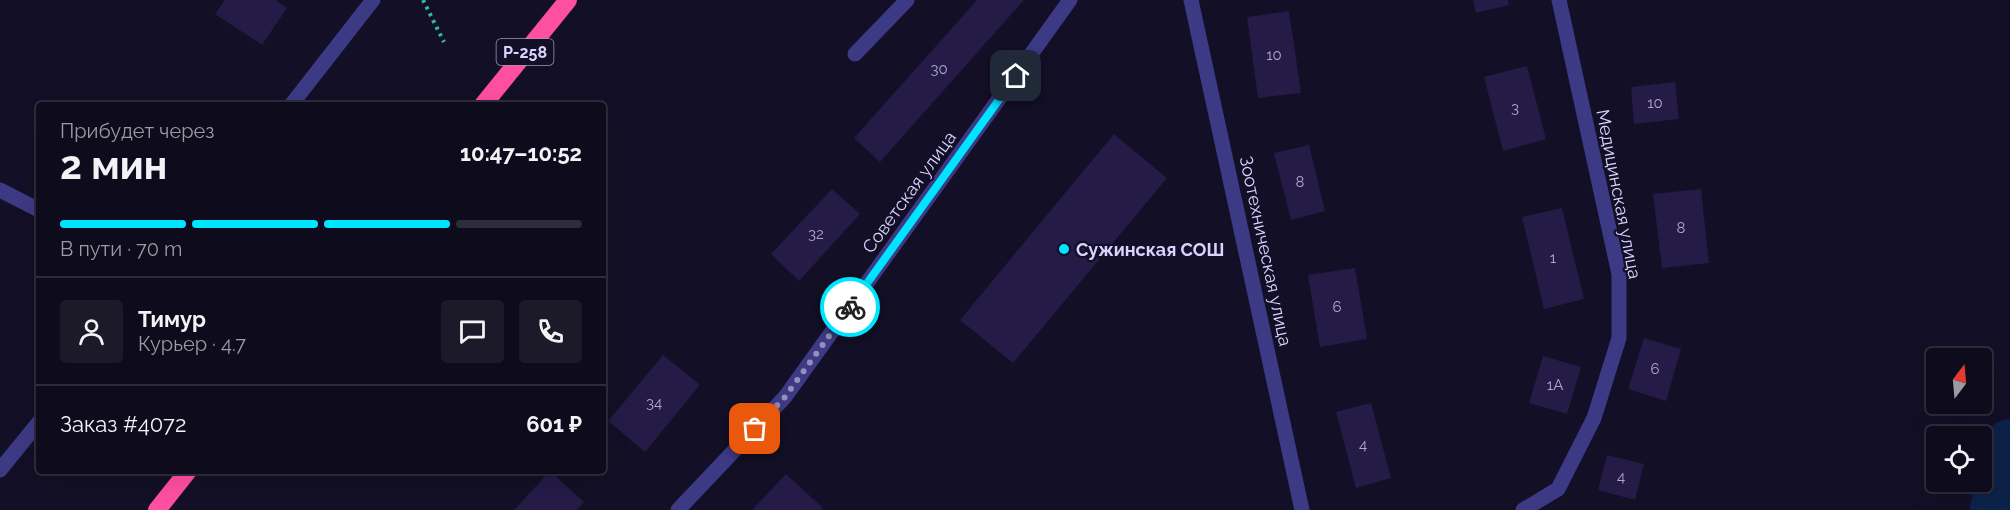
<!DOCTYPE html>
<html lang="ru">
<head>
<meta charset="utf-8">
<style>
  :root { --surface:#0e0b1c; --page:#1c1929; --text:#f1f3f6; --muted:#9b9ba3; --line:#2e2b3b; --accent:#00e5ff }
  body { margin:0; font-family:Raleway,sans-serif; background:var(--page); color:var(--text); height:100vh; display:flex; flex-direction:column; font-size:22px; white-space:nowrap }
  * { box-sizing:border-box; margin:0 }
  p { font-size:20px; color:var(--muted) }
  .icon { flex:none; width:33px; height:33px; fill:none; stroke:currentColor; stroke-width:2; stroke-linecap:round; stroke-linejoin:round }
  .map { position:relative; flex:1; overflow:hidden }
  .side { position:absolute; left:36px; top:102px; width:570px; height:372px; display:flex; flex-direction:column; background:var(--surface); border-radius:6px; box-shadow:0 6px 24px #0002,0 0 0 2px var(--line) }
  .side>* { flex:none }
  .needle { width:39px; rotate:16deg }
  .tools { position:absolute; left:1926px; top:348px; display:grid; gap:12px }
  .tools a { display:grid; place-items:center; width:66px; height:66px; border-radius:6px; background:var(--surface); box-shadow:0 6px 24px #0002,0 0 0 2px var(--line); font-size:30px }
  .pin { position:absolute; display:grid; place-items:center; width:51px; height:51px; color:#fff; margin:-26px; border-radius:12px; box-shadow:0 3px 9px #0006 }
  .courier { position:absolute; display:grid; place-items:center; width:60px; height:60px; margin:-30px; border:4px solid #00e5ff; border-radius:50%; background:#fff; color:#222; box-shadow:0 2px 8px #0007 }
  .headline em { font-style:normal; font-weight:700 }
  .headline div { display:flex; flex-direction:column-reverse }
  .headline { display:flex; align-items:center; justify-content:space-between; height:102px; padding:0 24px }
  h1 { font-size:39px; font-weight:700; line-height:45px }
  .bar { display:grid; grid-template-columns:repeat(4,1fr); gap:9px 6px; align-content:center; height:72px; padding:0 24px }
  .bar i { height:8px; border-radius:4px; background:var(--line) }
  .bar .on { background:var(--accent) }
  .bar p { grid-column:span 4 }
  .line { display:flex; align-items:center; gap:15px; padding:0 24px; border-top:2px solid var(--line) }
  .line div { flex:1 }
  .round { display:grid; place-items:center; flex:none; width:63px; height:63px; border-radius:6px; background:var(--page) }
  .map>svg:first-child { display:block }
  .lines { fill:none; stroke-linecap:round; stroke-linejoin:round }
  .river { stroke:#0c2248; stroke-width:52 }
  .building { fill:#241b47 }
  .path { stroke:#2fb8b0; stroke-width:4; stroke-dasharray:3 4.5; stroke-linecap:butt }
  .street { stroke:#3d3a85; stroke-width:15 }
  .highway { stroke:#ff4fa3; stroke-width:18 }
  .done { stroke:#948fb3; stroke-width:6; stroke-dasharray:0 10.8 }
  .route { stroke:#00e5ff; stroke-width:8 }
  .poi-dot { fill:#00e5ff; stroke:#130f26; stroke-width:2 }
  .labels { text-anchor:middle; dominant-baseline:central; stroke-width:4.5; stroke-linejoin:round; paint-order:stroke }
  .number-label { font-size:15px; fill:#aca6d1 }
  .shield { fill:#130f26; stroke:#9e99be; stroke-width:1.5 }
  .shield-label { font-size:16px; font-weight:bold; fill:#d9d4ff }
  .street-label { font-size:18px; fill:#d9d4ff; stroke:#130f26 }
  .poi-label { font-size:18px; font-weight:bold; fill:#d9d4ff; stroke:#130f26; text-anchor:start }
</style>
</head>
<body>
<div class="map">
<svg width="2010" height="510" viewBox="0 0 2010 510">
  <rect width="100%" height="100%" fill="#130f26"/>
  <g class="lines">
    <path class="river" d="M1996 510 2010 445"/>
  </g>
  <path class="building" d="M225 0H276L287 8 262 45 215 14Z
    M977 0H1024L880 162 854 138Z
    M1473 0H1508L1509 5 1476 13Z
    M1289 11 1301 93 1258 98 1247 17Z
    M1527 66 1546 139 1503 151 1484 77Z
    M1675 82 1679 119 1634 124 1631 87Z
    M1114 134 1167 178 1013 363 960 320Z
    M1309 145 1325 211 1291 220 1274 153Z
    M832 189 860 214 799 281 771 254Z
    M1701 189 1709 263 1662 268 1653 194Z
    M1562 208 1584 299 1544 309 1522 217Z
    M1355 268 1367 339 1320 347 1308 275Z
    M1644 338 1681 349 1666 401 1628 389Z
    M663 355 700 385 645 452 608 421Z
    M1543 356 1581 367 1567 414 1529 403Z
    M1371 403 1391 478 1356 488 1336 412Z
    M1607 455 1644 464 1635 500 1598 490Z
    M550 471 584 502 577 510H514Z
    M786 474 823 508 821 510H752Z"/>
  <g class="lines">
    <path class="path" d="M423 0 444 42"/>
    <path class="street" d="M1191 0 1302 510
      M855 54 907 0
      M291 105 373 0
      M0 190 39 210
      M0 470 39 422
      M678 510 785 397 1070 0
      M1523 510 1558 489 1594 418 1619 338V274L1559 0"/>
    <path class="highway" d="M483 105 568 0
      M157 510 188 471"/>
  </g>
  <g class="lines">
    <path class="done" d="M755 429 785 397 850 307"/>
    <path class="route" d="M850 307 1016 76"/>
  </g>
  <circle class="poi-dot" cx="1064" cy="249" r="6"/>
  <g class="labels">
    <g class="number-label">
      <text x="1274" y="55">10</text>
      <text x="939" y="69">30</text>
      <text x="1655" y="103">10</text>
      <text x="1515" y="108">3</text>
      <text x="1300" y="182">8</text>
      <text x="1681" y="228">8</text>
      <text x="816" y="234">32</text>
      <text x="1553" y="258">1</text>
      <text x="1337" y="307">6</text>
      <text x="1655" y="369">6</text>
      <text x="1555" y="385">1А</text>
      <text x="654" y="403">34</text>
      <text x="1363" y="445">4</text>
      <text x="1621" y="477">4</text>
    </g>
    <rect class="shield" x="496.5" y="39" width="57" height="26" rx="4.5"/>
    <g class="shield-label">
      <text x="525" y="52">Р-258</text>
    </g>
    <g class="street-label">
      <text transform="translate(909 192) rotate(-54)">Советская улица</text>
      <text transform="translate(1619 194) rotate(79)">Медицинская улица</text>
      <text transform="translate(1266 251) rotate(78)">Зоотехническая улица</text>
    </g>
    <g class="poi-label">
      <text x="1076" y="249">Сужинская СОШ</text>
    </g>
  </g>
</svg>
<div class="tools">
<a><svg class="needle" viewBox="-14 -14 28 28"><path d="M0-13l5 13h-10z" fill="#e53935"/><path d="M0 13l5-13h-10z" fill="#9b9ba3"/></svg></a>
<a><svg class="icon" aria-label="locate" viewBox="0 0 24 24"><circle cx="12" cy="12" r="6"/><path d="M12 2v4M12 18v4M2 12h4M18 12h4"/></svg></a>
</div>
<div class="pin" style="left:755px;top:429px;background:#ea580c"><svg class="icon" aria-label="bag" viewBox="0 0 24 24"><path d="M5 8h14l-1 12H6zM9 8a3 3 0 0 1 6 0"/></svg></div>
<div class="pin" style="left:1016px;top:76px;background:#1f2937"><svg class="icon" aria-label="home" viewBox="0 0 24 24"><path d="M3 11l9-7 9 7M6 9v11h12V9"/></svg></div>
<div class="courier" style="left:850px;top:307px"><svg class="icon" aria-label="bike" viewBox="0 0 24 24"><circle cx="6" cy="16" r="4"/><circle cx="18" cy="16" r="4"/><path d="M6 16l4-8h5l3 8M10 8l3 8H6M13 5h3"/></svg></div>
<section class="side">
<div class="headline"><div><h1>2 мин</h1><p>Прибудет через</p></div><em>10:47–10:52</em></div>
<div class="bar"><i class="on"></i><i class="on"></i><i class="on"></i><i></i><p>В пути · 70 m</p></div>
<div class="line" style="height:108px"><a class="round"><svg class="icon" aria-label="person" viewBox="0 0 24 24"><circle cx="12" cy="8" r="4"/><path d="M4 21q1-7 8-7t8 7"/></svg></a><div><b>Тимур</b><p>Курьер · 4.7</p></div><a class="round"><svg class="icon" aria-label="chat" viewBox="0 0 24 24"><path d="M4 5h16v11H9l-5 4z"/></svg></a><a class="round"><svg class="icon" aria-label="phone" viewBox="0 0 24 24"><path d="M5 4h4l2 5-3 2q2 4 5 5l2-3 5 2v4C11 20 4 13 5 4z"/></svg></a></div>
<div class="line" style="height:78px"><div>Заказ #4072</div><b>601 ₽</b></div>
</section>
</div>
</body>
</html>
